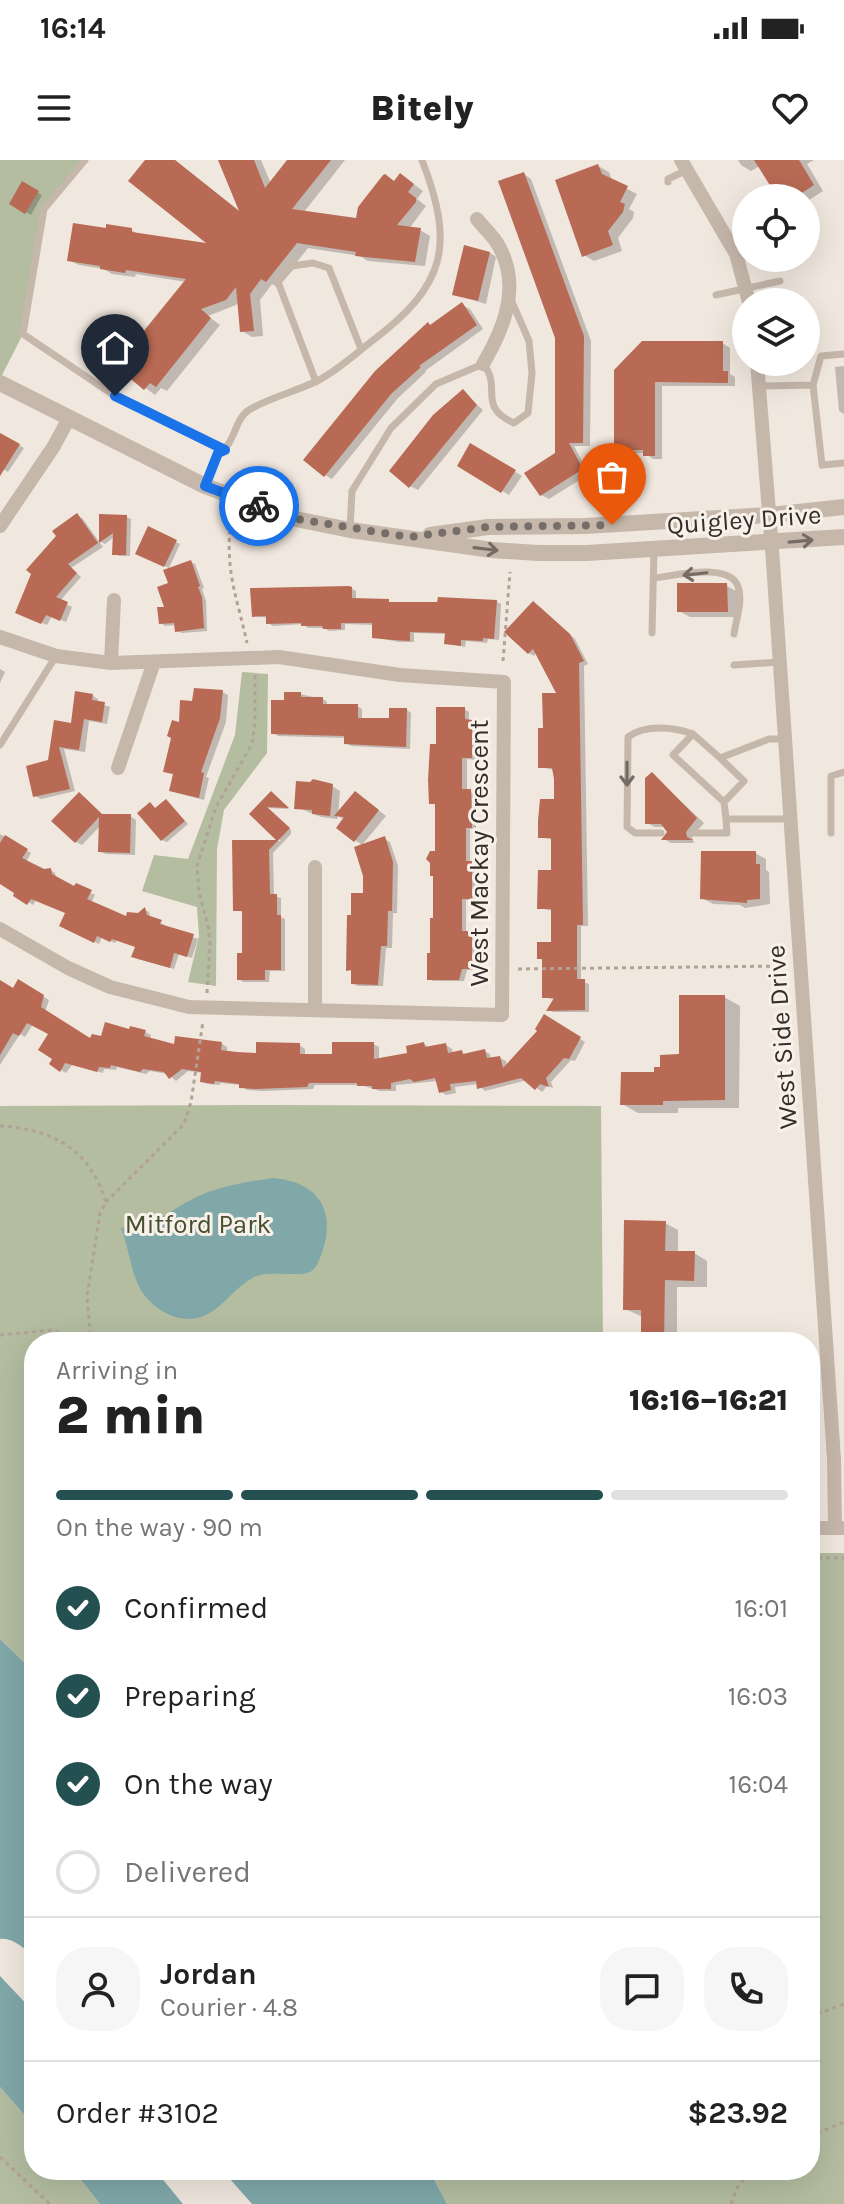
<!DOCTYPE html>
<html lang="en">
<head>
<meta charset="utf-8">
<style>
  :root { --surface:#fff; --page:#f6f6f6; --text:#222; --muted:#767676; --line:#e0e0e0; --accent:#245052 }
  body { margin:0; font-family:Karla,sans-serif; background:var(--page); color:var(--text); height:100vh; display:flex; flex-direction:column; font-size:30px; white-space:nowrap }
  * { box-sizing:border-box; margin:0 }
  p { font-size:26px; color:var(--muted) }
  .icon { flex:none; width:44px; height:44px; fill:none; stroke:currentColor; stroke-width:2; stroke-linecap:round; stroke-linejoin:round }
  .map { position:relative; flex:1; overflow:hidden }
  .panel { position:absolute; left:24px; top:1172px; width:796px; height:848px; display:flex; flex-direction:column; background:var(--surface); border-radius:32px; box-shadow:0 8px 32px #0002 }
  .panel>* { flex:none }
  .fabs { position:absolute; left:732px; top:24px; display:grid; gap:16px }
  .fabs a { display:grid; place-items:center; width:88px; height:88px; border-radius:50%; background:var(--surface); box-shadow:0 8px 32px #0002; font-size:40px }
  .pin { position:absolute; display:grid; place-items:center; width:68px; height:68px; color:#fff; margin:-82px -34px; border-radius:50% 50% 50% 0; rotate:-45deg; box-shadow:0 0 8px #0007 }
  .pin .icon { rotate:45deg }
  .courier { position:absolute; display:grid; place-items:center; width:80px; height:80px; margin:-40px; border:6px solid #1a73e8; border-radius:50%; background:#fff; color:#222; box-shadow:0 2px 10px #0007 }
  .summary em { font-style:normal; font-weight:800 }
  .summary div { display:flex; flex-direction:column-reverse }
  .summary { display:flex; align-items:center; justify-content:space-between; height:136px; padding:0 32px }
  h1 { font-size:52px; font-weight:800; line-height:60px }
  .bar { display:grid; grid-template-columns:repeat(4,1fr); gap:12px 8px; align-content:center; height:96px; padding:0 32px }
  .bar i { height:10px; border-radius:6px; background:var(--line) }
  .bar .on { background:var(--accent) }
  .bar p { grid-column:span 4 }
  .line { display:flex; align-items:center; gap:20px; padding:0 32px; border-top:2px solid var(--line) }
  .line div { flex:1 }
  .round { display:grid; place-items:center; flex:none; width:84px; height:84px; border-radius:32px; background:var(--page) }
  ol { padding:0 32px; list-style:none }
  li { display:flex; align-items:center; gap:24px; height:88px }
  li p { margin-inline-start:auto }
  li .icon { padding:8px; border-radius:50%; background:var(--accent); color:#fff; stroke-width:4 }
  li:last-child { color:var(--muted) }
  li i { width:44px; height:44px; border:4px solid var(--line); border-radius:50% }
  .status { display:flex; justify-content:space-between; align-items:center; height:56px; padding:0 40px; background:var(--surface); direction:ltr }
  .status svg { height:22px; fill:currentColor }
  header { display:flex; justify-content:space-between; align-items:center; height:104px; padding:0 32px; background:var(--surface); font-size:36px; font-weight:800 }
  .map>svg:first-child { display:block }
  .green { fill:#b4bda0 }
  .water { fill:#80a8a9 }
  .shadow { fill:#0003 }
  .building { fill:#b86a54 }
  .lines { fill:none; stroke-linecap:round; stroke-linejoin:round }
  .path { stroke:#b2a196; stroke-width:3; stroke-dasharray:4 4; stroke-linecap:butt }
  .service { stroke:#c6b7ab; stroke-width:7 }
  .minor { stroke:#c6b7ab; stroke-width:14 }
  .tertiary { stroke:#c6b7ab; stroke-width:16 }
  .oneway { stroke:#766b64 }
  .done { stroke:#766e68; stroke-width:8; stroke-dasharray:0 14.4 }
  .route { stroke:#1a73e8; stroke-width:10 }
  .labels { text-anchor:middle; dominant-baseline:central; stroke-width:6; stroke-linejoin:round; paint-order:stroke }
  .street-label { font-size:26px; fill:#352d29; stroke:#f8f1ea }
  .park-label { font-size:26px; fill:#455030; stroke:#f8f1ea }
</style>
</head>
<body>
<div class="status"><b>16:14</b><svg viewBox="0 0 49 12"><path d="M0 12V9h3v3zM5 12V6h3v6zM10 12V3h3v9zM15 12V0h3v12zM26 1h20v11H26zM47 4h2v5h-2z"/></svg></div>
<header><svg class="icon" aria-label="menu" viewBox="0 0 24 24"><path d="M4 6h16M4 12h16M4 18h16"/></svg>Bitely<svg class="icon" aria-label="heart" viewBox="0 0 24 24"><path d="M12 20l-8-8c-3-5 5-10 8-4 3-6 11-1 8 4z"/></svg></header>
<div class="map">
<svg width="844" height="2044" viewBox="0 0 844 2044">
  <rect width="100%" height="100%" fill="#f0e7de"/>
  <path class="green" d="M0 0H85L44 49 23 174 0 219Z
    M242 512 268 514 267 593 224 650 217 689 216 826 188 822 199 776 197 747 142 731 154 695 188 699 235 575Z
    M264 945 601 946 603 1182H34V1512L0 1479V946Z
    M810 1393H844V2044H447L429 2010H810Z
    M0 1927 34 1966V2010H73L100 2044H0Z"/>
  <path class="water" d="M273 1018C311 1021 334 1043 325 1082 323 1090 319 1104 313 1110 303 1119 270 1109 254 1117 235 1127 224 1146 206 1155 182 1166 156 1152 142 1132 131 1114 129 1088 121 1068 153 1067 163 1055 189 1041 213 1027 246 1022 273 1018Z
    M0 1479 34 1512V1798C26 1789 12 1777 0 1779Z
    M0 1816 34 1852V1966L0 1927Z
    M73 2010H155L183 2044H100Z
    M222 2010H429L447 2044H252Z"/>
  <path class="shadow" d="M147 0H175L242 53 220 0H261L271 24 290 0H345L304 52 358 61 395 22H411L423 31 417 39 426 46 409 69 420 70 430 76 425 106 368 101 360 96 308 88 277 127 272 124 260 140 263 176 252 177 242 171 239 141 236 145 208 156 220 165 167 231 161 228 155 235 123 211 186 122 136 114 135 117 112 114 104 109 79 105 69 100 108 70H131L140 75 213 86Z
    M738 0H814L807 4 823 31 806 42V38H780L760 6 751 11 741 5Z
    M598 6 609 12 612 21 637 34 629 49 634 52 633 58 618 78 622 91 594 101 584 95Z
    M524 14 531 19 591 181 590 286H574L589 314 549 339 541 335 557 294V178Z
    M23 24 42 35 31 55 11 43Z
    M489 92 496 97 486 144 454 134Z
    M462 145 470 149 483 169 425 211 426 212 398 238 332 319 325 315 431 166Z
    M722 183 730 188V214L735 217V226H662V299H653L645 293H623L616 289V210Z
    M844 206V254L839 251 835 207Z
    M463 232 483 250 418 330 410 326Z
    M0 273 24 288 8 312 3 309 0 314Z
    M471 285 522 316 509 335 459 305Z
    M77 355 83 359 103 387 71 408 81 417 60 441 72 447 66 462 52 456 47 465 23 455Z
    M126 357 131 359 130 396H119L114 393V377L105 384 101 382Z
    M149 369 180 384 169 408 142 396Z
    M190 402 195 404 204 428 202 429 206 441 207 471 182 473 177 471 176 465 165 466 161 463 167 449 171 424Z
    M679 425 727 426 738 432V457H690L679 451Z
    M351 428 356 431V440L392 444H439L440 439 497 442 501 444 499 480 488 479 487 483 466 481 465 487 446 483 447 474 414 473V482H399L374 477V465L345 464V470L329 471 324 468H308L303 464 273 466 268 463V458L254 456Z
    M539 446 575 479 588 504 584 506 588 766H581V821L589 824V852H553L549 850 555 840 544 837V801L539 798 553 784V751L539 748 553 712V680L540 677 556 641 554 610 540 607 545 570 559 535 537 492 534 496 529 493Z
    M0 509 5 512 0 523Z
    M222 532 228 535 226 562 206 617 209 618 204 640 177 633 171 630 175 615 165 611 181 565 194 543Z
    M77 533 93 536 98 539V543L110 547 107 564 89 561 85 592 64 589 75 631 41 639 35 636 50 602 72 565Z
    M300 534 323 539 327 542V546H357L362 549V560H391L407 550 411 553 410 589 351 586 346 583V578L278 576 273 573 286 542Z
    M464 549 469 552V561L476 564V600L467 599V631L475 634 476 669H470V703L476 706V740H466V773L476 776V810H467L464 821H433L429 818 435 760 437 693 435 645 431 642 438 586Z
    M652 614 704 663 692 677 694 683H671L664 679 670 672 666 667H655L647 663Z
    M332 626 340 631 338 656 363 638 386 656 362 685 355 680 345 660 338 656 337 659 321 657 296 647Z
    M275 636 289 649 267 648 291 670V674L273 693 274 736 281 738V757L285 759V811H270L269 822H243L239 819 244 795V752L235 750 234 682 281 681 252 654Z
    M85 638 104 656H130L136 660 135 695 106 694 100 691 101 665 82 685 76 682Z
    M166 641 188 664 167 682 162 680 150 644 156 649Z
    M0 674 31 693 26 702 44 712 50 710 55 713 56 718 95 735 91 743 127 759 145 750 149 752 151 759 165 765V767L198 779 192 798 179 794 174 809 138 799 137 787 117 780 115 783 102 777 99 784 66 768 67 753 36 740 33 745 0 722Z
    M384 679 390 682 398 706 397 753H393L392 788H386L383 826H358L353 823V812L348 809 353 757 365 735Z
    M755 693 766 699V710L769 712 770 744 745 748 740 745 713 744 702 738Z
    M19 822 49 840 45 852 92 881 131 872H145L151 875 150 879 175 886 222 884 227 887V892L258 895 299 885 305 889V896H334L373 884 379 887V900L409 895 424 884 430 888 446 885 452 889 453 894 462 893 466 895 484 891 490 894 491 899 500 898 506 901 507 906 540 870 545 857 585 882 575 901 571 900 551 922 553 928 547 926 542 932 527 920 485 931 478 924 455 927 456 933 446 935 440 931 438 921 396 925V931H380L361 925H315L313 929 263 931 247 930 241 925 220 923V925L207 924 202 921 203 913 188 911 176 921 168 914 150 911 146 914 117 907 116 910 104 909 103 913 72 905 66 913 61 910 54 898 50 874 33 864 25 877 20 874 0 905V826L14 830Z
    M724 837 740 846 739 948H678V953H638L622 944 681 896Z
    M665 1063 678 1070V1093H694L707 1101V1127H677V1172H686L699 1182H643V1157L625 1149Z"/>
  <path class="building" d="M145 0H175L239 51 218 0H254L265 28 287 0H331L292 49 356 58 358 47 383 15 385 14 394 21 400 13 414 24 408 32 416 38V42L397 65 421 68 415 102 355 96 356 92 297 83 266 122 261 119 250 134 254 171 240 172 236 127 226 140 201 149 211 158 156 227 150 223 144 230 121 211 126 204 121 199 186 119 126 110 125 113 100 109V106L67 101 73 63 106 68V64L132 68V72L206 83 128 21Z
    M754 0H799L814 25 794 38H778Z
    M598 4 602 14 628 26 620 42 625 44 623 52 608 71 613 85 582 97 555 20Z
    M524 12 584 176 583 283H569L583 309 540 336 524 313 555 293V178L498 21Z
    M22 21 39 31 25 54 9 44Z
    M464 85 490 92 478 141 452 135Z
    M462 142 477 165 419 206 421 207 391 234 324 317 303 300 375 211 428 162 430 165Z
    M642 181H723V211H728V223L655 222V296H643V290H614V210Z
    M463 229 477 245 409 328 389 311 433 255Z
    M0 273 20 284 0 316Z
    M470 283 516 310 501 333 457 306Z
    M77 353 98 383 68 404 77 413 56 437 68 442 60 461 46 455 41 464 15 453 31 414 26 410 56 376 52 371Z
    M99 354 127 355 126 395H112L113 373 99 383Z
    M148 366 177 380 164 407 135 394Z
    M191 400 200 426 198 427 202 437 204 468 175 472 174 463 159 464 157 447H164L157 427 168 423 163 410Z
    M677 423H727L728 452H677Z
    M349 426 352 427V438L389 439V442H437L438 437 497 440 494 479 483 478V481L461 480V486L444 484 445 473 410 472V481L393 480 372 478V463H341V469H323L322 466H301V463L266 464V456L252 457 250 428Z
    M533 441 570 474 584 501 579 503 583 765H577V819H585V850L546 851 554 838H542V799H537V782H551V749H537L538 710H551V678H538V661L540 639H554V619L552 608H538V568H543L542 533H556L533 489 528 494 504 472Z
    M194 528 223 530 220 558 201 612 204 613 199 638 169 631 173 614 163 612 171 578 167 576 172 560 179 562 180 540 192 541Z
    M75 531 93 534 92 540 105 542 102 562 84 559 79 590 59 587 70 629 33 637 26 606 48 600 54 560 71 563Z
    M284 532H301V537H323V544H358V558H389V548H407L406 587 344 584V576L271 574V540H284Z
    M436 547H465V559L472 560V598H462V629H471L472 668H466V701H472V739H462V771H472V809H462L459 820H427V793H430V758H433V716H430V703L426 699 430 691H435V644H429L428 620 430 584H436Z
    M652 612 697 658 686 672 687 677 693 680H661L667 672 661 664H645V618Z
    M313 619 333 624 330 656 312 654V650L294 649 296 621 310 622Z
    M271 631 289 648 267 647 290 668 269 690 270 734H277V755H281V810H265V820H237V793H242V751H233L232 680H276L249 654Z
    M355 631 379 650 354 682 336 668 344 657 334 656Z
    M79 632 102 654H131L130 693 98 692 99 657 75 683 51 661Z
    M166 639 185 661 161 681 137 653 150 642 155 648Z
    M5 675 28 689 22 698 44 709 51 708 52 714 74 726 76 723 92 730 87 739 126 756 127 752 138 753 145 747 147 755 162 760 160 764 194 774 187 797 174 793 170 808 131 797 135 787 112 779 110 782 97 776 94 783 59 766 65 753 31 739 27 745 13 736 14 733 0 724V683Z
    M385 676 393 702 392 751H388L387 786H381L378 825 351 824V810L346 811 347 755H351V733H363V716L354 687Z
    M701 691H756V704H760V739L747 740V743L700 739Z
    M18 819 44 835 41 847 90 878 92 874 101 876 105 862 129 869 130 866 146 870 144 876 174 884 175 876 222 882 221 890 237 892 256 893V882L300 883V894H332V882H374V899L407 893 406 886 424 882 425 887 446 883 448 893 462 890 463 894 485 889 487 898 500 896 503 908 537 871 535 869 544 854 581 877 569 899 564 898 546 918 549 927 540 924 535 930 521 918 477 929 476 921 450 924 451 930 439 933 435 918 414 922 410 919 391 923V929H372V926H357V923H309L307 927 256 929 239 928V924L215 921 214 924 200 922 201 912 182 909 169 919 164 912 143 909 140 912 111 905 110 908 99 907 97 912 65 903 60 912 49 904 52 899 38 890 48 874 27 863 19 876 13 873 0 895V820L13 828Z
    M679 835H725V940L663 941V945H620L621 912H654V907H660V895L679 894Z
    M624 1060 666 1061 665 1091H695L694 1121 665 1120 664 1182H641V1150H623Z"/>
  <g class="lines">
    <path class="path" d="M230 370C226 414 238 441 247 483
      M503 501 510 412
      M518 809 786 806
      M207 833 210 783 208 765 199 733 197 706 216 647 252 584 255 562V512
      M0 966C53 969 89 989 106 1042L100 1053 87 1136 91 1182
      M106 1042 184 964 191 942 203 861
      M0 1175 53 1170 78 1182
      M810 1398H844
      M810 1857 844 1844
      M810 1976 844 1962
      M0 1997 50 2044
      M731 2044 737 2028 751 2010"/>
    <path class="service" d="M85 0 44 49 23 174 115 236 225 290
      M668 22V19L687 10
      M716 135 780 121
      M316 222 278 122 292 106 313 103 329 108 361 189
      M813 225 822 305 844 303
      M760 226 813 225 821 196 844 194
      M205 325 218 293C235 286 234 259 249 250 270 237 295 232 317 221 337 211 354 195 372 181 446 125 455 86 422 0
      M350 369 352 331 391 268 436 224 483 204C503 227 476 246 514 263L528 253 532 213 529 181 512 142
      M654 418C674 416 734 400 739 430 742 443 736 460 734 474
      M652 473 654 390
      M734 505 779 502
      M0 585 56 496
      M720 598 744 621 724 642 673 595 693 574 720 598 769 579H785
      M724 642 726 659H791
      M661 673H635L627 667 628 577C645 564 674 567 693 574
      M692 673H727L726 659
      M831 673V616L844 612"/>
    <path class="minor" d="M681 0 736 94 749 142
      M477 59C483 67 492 75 497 83 522 124 505 167 483 204
      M757 202 773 402 825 1167 834 1299 835 1368
      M0 366 54 286 69 258
      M0 477 56 496 111 503 279 497 400 515 504 522 502 855 189 847 110 827 68 808 0 769
      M111 503 114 440
      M118 608 154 502
      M315 707V850
      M810 1368H842"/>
    <path class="tertiary" d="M0 223 205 326 291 358 350 370 492 390 538 393H587L844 377
      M430 375 488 367 585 366 770 355 844 347"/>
  </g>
  <defs><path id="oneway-shaft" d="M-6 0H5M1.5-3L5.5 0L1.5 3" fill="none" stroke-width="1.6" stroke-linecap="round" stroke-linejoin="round" transform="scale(2)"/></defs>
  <g class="oneway">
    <use href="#oneway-shaft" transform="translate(801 381) rotate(-5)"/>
    <use href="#oneway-shaft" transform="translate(486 389) rotate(7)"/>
    <use href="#oneway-shaft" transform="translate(695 414) rotate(174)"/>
    <use href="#oneway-shaft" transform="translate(627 614) rotate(90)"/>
  </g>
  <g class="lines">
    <path class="done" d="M259 346 291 358 409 377 488 367 612 365"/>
    <path class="route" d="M115 236 225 290 218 293 205 326 259 346"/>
  </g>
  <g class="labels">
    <g class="street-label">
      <text transform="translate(744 360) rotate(-4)">Quigley Drive</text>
      <text transform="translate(479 693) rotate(-90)">West Mackay Crescent</text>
      <text transform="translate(782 877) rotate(-94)">West Side Drive</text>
    </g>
    <g class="park-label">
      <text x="198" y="1064">Mitford Park</text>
    </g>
  </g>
</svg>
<div class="fabs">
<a><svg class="icon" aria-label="locate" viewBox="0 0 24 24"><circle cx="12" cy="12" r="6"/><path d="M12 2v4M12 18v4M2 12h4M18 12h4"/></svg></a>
<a><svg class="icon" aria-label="layers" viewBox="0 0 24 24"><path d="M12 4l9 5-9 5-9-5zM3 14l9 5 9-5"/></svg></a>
</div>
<div class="pin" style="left:612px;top:365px;background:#ea580c"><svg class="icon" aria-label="bag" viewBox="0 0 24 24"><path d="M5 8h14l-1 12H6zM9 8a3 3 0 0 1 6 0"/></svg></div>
<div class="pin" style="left:115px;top:236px;background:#1f2937"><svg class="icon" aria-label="home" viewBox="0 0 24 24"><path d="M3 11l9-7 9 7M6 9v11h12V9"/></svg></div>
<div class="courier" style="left:259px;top:346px"><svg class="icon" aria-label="bike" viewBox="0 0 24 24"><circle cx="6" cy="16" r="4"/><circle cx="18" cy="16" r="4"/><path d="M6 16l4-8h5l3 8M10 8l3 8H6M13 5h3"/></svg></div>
<section class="panel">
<div class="summary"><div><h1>2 min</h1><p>Arriving in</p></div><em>16:16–16:21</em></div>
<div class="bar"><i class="on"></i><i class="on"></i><i class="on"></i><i></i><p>On the way · 90 m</p></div>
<ol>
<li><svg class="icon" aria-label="check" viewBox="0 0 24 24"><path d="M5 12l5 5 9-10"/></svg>Confirmed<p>16:01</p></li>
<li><svg class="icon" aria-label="check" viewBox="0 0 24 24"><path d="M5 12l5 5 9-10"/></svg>Preparing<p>16:03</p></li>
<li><svg class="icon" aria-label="check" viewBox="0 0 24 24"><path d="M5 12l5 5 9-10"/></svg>On the way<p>16:04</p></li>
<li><i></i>Delivered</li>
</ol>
<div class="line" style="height:144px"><a class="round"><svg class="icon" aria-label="person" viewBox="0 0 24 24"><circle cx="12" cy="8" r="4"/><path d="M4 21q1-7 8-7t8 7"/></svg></a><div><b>Jordan</b><p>Courier · 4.8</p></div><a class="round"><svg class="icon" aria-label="chat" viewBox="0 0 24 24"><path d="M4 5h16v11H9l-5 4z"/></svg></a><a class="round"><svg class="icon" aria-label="phone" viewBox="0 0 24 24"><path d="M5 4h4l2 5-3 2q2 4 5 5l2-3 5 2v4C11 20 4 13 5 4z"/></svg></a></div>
<div class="line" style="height:104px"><div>Order #3102</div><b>$23.92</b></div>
</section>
</div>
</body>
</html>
